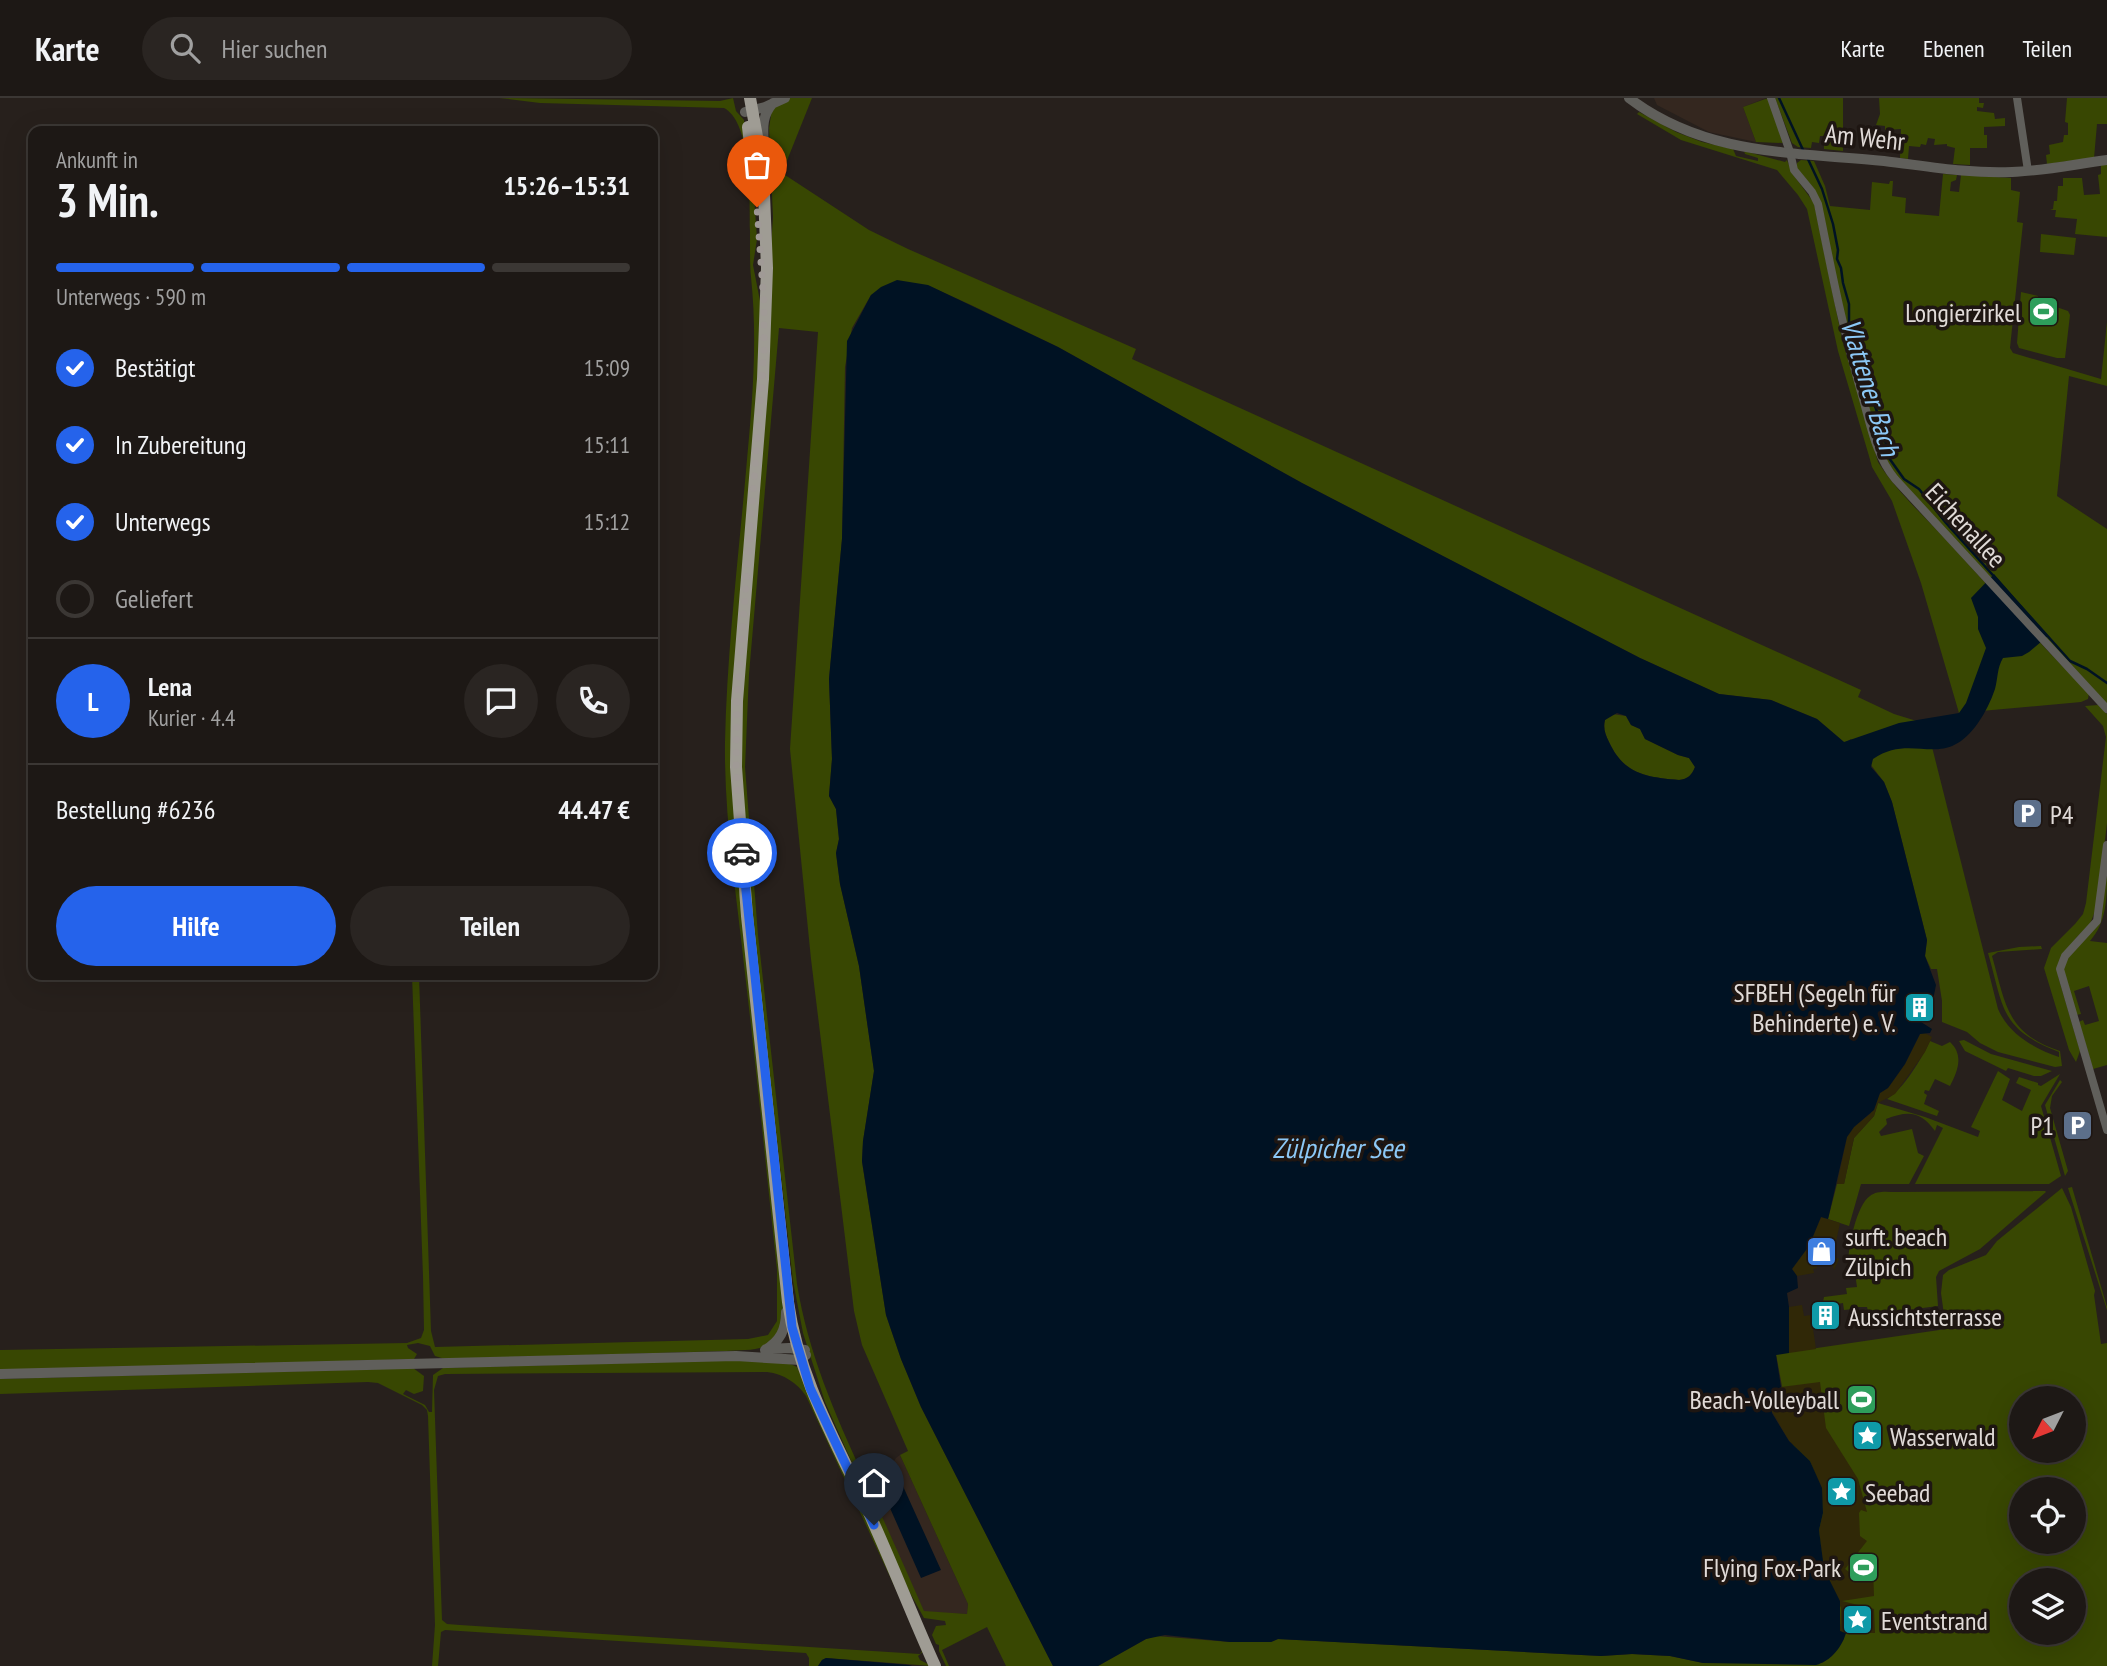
<!DOCTYPE html>
<html lang="de">
<head>
<meta charset="utf-8">
<style>
  :root { --surface:#1d1815; --page:#2a2522; --text:#f1f3f6; --muted:#a0a0a0; --line:#3b3734; --accent:#2563eb }
  body { margin:0; font-family:"PT Sans Narrow",sans-serif; background:var(--page); color:var(--text); height:100vh; display:flex; flex-direction:column; font-size:26px; white-space:nowrap }
  * { box-sizing:border-box; margin:0 }
  p { font-size:23px; color:var(--muted) }
  .icon { flex:none; width:38px; height:38px; fill:none; stroke:currentColor; stroke-width:2; stroke-linecap:round; stroke-linejoin:round }
  .map { position:relative; flex:1; overflow:hidden }
  .sheet { position:absolute; left:28px; top:28px; width:630px; height:854px; display:flex; flex-direction:column; background:var(--surface); border-radius:14px; box-shadow:0 7px 28px #0002,0 0 0 2px var(--line) }
  .sheet>* { flex:none }
  .needle { width:46px; rotate:228deg }
  .fabs { position:absolute; left:2009px; top:1288px; display:grid; gap:14px }
  .fabs a { display:grid; place-items:center; width:77px; height:77px; border-radius:50%; background:var(--surface); box-shadow:0 7px 28px #0002,0 0 0 2px var(--line); font-size:35px }
  .pin { position:absolute; display:grid; place-items:center; width:60px; height:60px; color:#fff; margin:-72px -30px; border-radius:50% 50% 50% 0; rotate:-45deg; box-shadow:0 0 7px #0007 }
  .pin .icon { rotate:45deg }
  .courier { position:absolute; display:grid; place-items:center; width:70px; height:70px; margin:-35px; border:5px solid #2563eb; border-radius:50%; background:#fff; color:#222; box-shadow:0 2px 9px #0007 }
  .overview em { font-style:normal; font-weight:700 }
  .overview div { display:flex; flex-direction:column-reverse }
  .overview { display:flex; align-items:center; justify-content:space-between; height:119px; padding:0 28px }
  h1 { font-size:46px; font-weight:700; line-height:52px }
  .bar { display:grid; grid-template-columns:repeat(4,1fr); gap:10px 7px; align-content:center; height:84px; padding:0 28px }
  .bar i { height:9px; border-radius:5px; background:var(--line) }
  .bar .on { background:var(--accent) }
  .bar p { grid-column:span 4 }
  .line { display:flex; align-items:center; gap:18px; padding:0 28px; border-top:2px solid var(--line) }
  .line div { flex:1 }
  .round { display:grid; place-items:center; flex:none; width:74px; height:74px; border-radius:37px; background:var(--page) }
  ol { padding:0 28px; list-style:none }
  li { display:flex; align-items:center; gap:21px; height:77px }
  li p { margin-inline-start:auto }
  li .icon { padding:7px; border-radius:50%; background:var(--accent); color:#fff; stroke-width:4 }
  li:last-child { color:var(--muted) }
  li i { width:38px; height:38px; border:4px solid var(--line); border-radius:50% }
  .primary-button { display:flex; gap:14px; margin-top:auto; padding:14px 28px }
  .primary-button a { flex:1; height:80px; border-radius:42px; background:var(--accent); color:#fff; font-size:28px; font-weight:700; line-height:80px; text-align:center }
  .primary-button a+a { background:var(--page); color:var(--text) }
  header { display:flex; align-items:center; gap:42px; box-sizing:border-box; height:98px; padding:0 35px; background:var(--surface); border-bottom:2px solid var(--line) }
  header strong { font-size:33px }
  nav { display:flex; gap:38px; margin-inline-start:auto; font-size:24px }
  .search { width:490px; height:63px; background:var(--page); display:flex; align-items:center; gap:18px; box-sizing:border-box; padding:0 24px; border-radius:38px; color:var(--muted); font-size:26px }
  .map>svg:first-child { display:block }
  .built { fill:#34271f }
  .green { fill:#384702; fill-rule:evenodd }
  .sand { fill:#302807 }
  .water { fill:#001223; fill-rule:evenodd }
  .lines { fill:none; stroke-linecap:round; stroke-linejoin:round }
  .stream { stroke:#001223; stroke-width:2.5 }
  .minor { stroke:#605f5b; stroke-width:8 }
  .tertiary { stroke:#605f5b; stroke-width:10 }
  .primary { stroke:#9f9c94; stroke-width:12 }
  .done { stroke:#a09a96; stroke-width:7; stroke-dasharray:0 12.6 }
  .route { stroke:#2563eb; stroke-width:9 }
  .labels { text-anchor:middle; dominant-baseline:central; stroke-width:7; stroke-linejoin:round; paint-order:stroke }
  .street-label { font-size:26px; fill:#e1dbd8; stroke:#1e1612 }
  .poi-label { font-size:26px; fill:#e1dbd8; stroke:#1e1612; text-anchor:start }
  .water-label { font-size:28px; font-style:italic; fill:#8cc8f6; stroke:#1e1612 }
</style>
</head>
<body>
<header>
<strong>Karte</strong>
<div class="search"><svg class="icon" aria-label="search" viewBox="0 0 24 24"><circle cx="10" cy="10" r="6"/><path d="M15 15l6 6"/></svg>Hier suchen</div>
<nav><a>Karte</a><a>Ebenen</a><a>Teilen</a></nav>
</header>
<div class="map">
<svg width="2107" height="1568" viewBox="0 0 2107 1568">
  <rect width="100%" height="100%" fill="#27201c"/>
  <path class="built" d="M1654 0H1766L1743 9 1756 44 1709 34 1657 7Z
    M900 1357 968 1506 967 1516 924 1514 863 1377 894 1363 896 1360Z"/>
  <path class="green" d="M499 0 720 3 733 0 736 13 744 22 754 97 757 141 753 167 760 203 761 234 734 592 782 1169C783 1193 792 1234 765 1248 755 1253 737 1252 726 1253L445 1261 435 1258 430 1248 418 1245 407 1247 408 1250 417 1256 414 1261 0 1273V1252L407 1245 421 1240 424 1232 423 1178 412 877H419L431 1233 435 1249 748 1241 768 1237 777 1223V1172C766 1070 756 968 744 867 736 793 724 718 725 644 727 554 738 463 746 373 752 307 758 246 751 179 747 144 759 28 724 10L540 5Z
    M790 0H812L782 75 869 132 908 151 1136 251 1132 261 1861 592 1858 599 1894 616 1920 624 1928 633 1998 911C2009 936 2033 950 2059 959V954C2000 931 2004 911 1988 855L2019 849 2041 848 2042 851 1998 854 1992 858C2006 907 2006 935 2060 953L2062 968 2055 969 1998 954 1980 945 1967 934 1942 924V903L1937 871H1931L1925 858 1927 842 1892 704 1884 684 1851 641 1845 645 1817 621 1771 602 1719 596 1640 560 1302 385 1058 249 971 207 927 187 871 197 852 230 845 269 842 441 829 581 832 661 829 698 836 711 839 741 836 755 840 786 859 868 874 973 863 1043 862 1064 886 1217 901 1261 921 1309 1053 1568H1006L987 1529 942 1552 949 1568H946L939 1553V1547L936 1546 932 1537 936 1528 946 1527 945 1523 924 1520 909 1493 825 1304 803 1235 793 1183 752 821 744 725 740 629 773 119 769 30 772 11ZM779 230 818 234 790 651 811 861 854 1213 862 1247 908 1353 900 1357 968 1506 967 1516 924 1513C904 1468 884 1422 863 1377 834 1314 808 1254 797 1186L758 837 745 669 749 576Z
    M1768 0 1783 45 1756 44 1743 9Z
    M1775 0H1843V53L1824 51V38H1820L1819 45 1812 44 1811 50 1798 49 1792 45Z
    M1879 0H1979V5H1984L1983 10 1977 9V13L1994 15 1995 21 2005 20V28L1984 29V37H1987V50H1970V67L1953 66 1955 50 1947 48V46L1934 47 1935 41 1928 40 1926 47 1921 46 1920 49 1909 48 1908 61 1900 60 1901 31 1885 32V28L1876 27 1880 16Z
    M2067 0H2107V26H2097L2094 60 2047 66 2046 57 2050 56 2049 47 2063 44 2064 37H2068V25L2065 24Z
    M1639 14 1676 34 1702 44 1733 51 1736 58 1758 63V60L1745 56 1744 53 1785 64 1787 62 1792 75 1814 105 1842 241 1878 364C1896 393 1925 419 1949 445 1995 495 2040 547 2089 595L2088 601 2081 604 1959 615 1921 485 1892 403 1872 369 1869 358 1838 253 1807 111 1798 97 1777 72 1681 42 1637 16Z
    M1801 62 1814 63 1825 88 1830 108 1870 112 1872 84 1889 86 1890 83H1893L1892 98 1906 100 1905 115 1939 118 1943 76 1957 77 1956 82 1951 84 1950 93 1959 94 1961 77 2011 80V92L2020 94 2017 124 2023 125 2010 250 2013 255 2101 281 2107 224V288L2069 278 2057 398 2107 431V606L1904 387 1884 361 1849 247 1820 105 1797 71V65Z
    M2107 66V139L2075 136 2077 121 2055 119 2056 112H2050L2053 111 2054 103H2057L2058 88H2063V80H2082L2084 97 2100 96 2098 77 2101 76V67Z
    M2041 136 2076 140 2074 157 2040 154Z
    M2021 194 2038 198 2039 203 2068 213 2070 217 2065 260H2057L2019 250 2017 245Z
    M2098 607 2107 616V725L2097 808 2090 826 2076 840 2058 878 2080 953 2076 964 2069 952 2044 870 2051 850 2075 826 2083 816 2086 805 2106 639 2103 628 2085 608Z
    M1612 616 1626 618 1631 627 1640 631 1645 641 1678 657 1689 660 1695 669C1692 677 1688 681 1679 682 1645 679 1624 676 1609 644 1605 636 1603 630 1605 622Z
    M2107 774C2107 799 2107 824 2090 843L2107 845V967L2093 971 2079 924 2083 922 2085 927 2099 923 2089 888 2074 893 2081 916 2076 917 2063 876V866L2098 825Z
    M1964 942 1991 956 2052 973 2041 978H2034L2008 970 2006 973 1965 953 1959 943Z
    M1930 943 1942 948 1950 944C1964 957 1958 973 1950 988L1935 981 1929 993 1925 992 1924 995 1927 997 1924 1006 1939 1013 1937 1018 1887 1001C1903 992 1922 960 1930 943Z
    M1998 973 2010 981 2002 1002 2022 1013 2031 992 2016 985 2019 979 2038 985V987L2041 988 2060 976 2041 1008 2061 1078 2049 1086H1915L1943 1030 1937 1027 1935 1033C1920 1012 1907 1013 1886 1021L1887 1026 1879 1034 1881 1038 1912 1031 1918 1055 1924 1058 1909 1086H1861L1849 1128 1828 1121 1837 1086H1844L1854 1040 1874 1018 1878 1005 1925 1019 1978 1039 1980 1033 1971 1029Z
    M2060 982 2062 984 2052 998 2050 1010 2068 1073 2065 1078 2045 1007Z
    M2072 1089 2107 1209V1212L2068 1090Z
    M2062 1090 2071 1109 2095 1193 2094 1197 2101 1246 2107 1245V1568H1098L1146 1541 1156 1538 1230 1544H1271L1278 1541 1601 1558 1632 1556 1670 1558 1703 1565H1822L1832 1558 1844 1541 1793 1347 1776 1256 1946 1231 1941 1195 1943 1177 1949 1172 1986 1157 1997 1143ZM2021 1300H2074V1353H2021ZM2021 1391H2074V1444H2021ZM2021 1482H2074V1535H2021Z
    M2045 1093 2046 1094 1980 1151 1939 1173 1936 1179 1938 1208 1869 1217 1867 1209H1853V1211L1844 1212 1843 1205 1831 1207V1212L1819 1214 1817 1205 1823 1204 1824 1199 1847 1196 1846 1190 1857 1189 1855 1175 1848 1176C1846 1159 1855 1108 1870 1098 1877 1092 1888 1094 1897 1094Z
    M693 1263C715 1263 782 1259 797 1269L925 1552 918 1558 920 1562 932 1568 826 1560 822 1562 818 1568H809V1560L806 1555 445 1532 441 1534 438 1568H432L435 1527 428 1318 427 1312 422 1307 378 1285 368 1284 0 1296V1281L413 1270 424 1278 423 1293 414 1296 406 1292 403 1296 425 1307 429 1314H432L433 1277 443 1270ZM767 1274C784 1276 797 1285 806 1298L911 1524 922 1553 920 1556 460 1527 447 1526 442 1522 434 1292 438 1278 445 1276Z"/>
  <path class="sand" d="M1925 935 1932 939 1925 954 1895 996 1878 1005 1874 1018 1854 1040 1844 1086H1837L1847 1039 1854 1029 1870 1016 1880 995 1888 990 1905 966 1920 936Z
    M1821 1119 1840 1125 1833 1158 1839 1161 1834 1172 1833 1167 1817 1168V1170L1813 1171 1814 1175 1797 1178 1792 1171 1809 1148Z
    M1802 1207 1804 1218 1811 1217 1816 1251 1789 1255V1209Z
    M1820 1284 1826 1330 1858 1381 1867 1414 1861 1412 1859 1415 1860 1438 1867 1443 1845 1471 1857 1480 1869 1465 1873 1469 1874 1498 1842 1503 1874 1511 1875 1535H1846L1840 1533 1841 1510 1823 1468 1819 1432 1823 1415 1821 1390 1810 1363 1789 1343 1770 1310 1772 1297 1781 1289Z"/>
  <path class="water" d="M897 182 928 187 1058 249 1302 385 1640 560 1719 596 1771 602 1817 621 1844 644 1899 625 1959 615 1966 605 1986 550 1978 531V519L1971 500 1994 476 2048 538 2029 554 2022 558 2003 560C1997 570 1998 580 1995 591 1991 603 1985 615 1978 625 1943 675 1914 633 1873 661L1871 669 1884 684 1892 704 1927 842 1925 858 1936 887 1933 902 1920 900 1913 914 1919 919 1918 922 1932 931 1930 935 1920 936 1905 966 1888 990 1880 995 1874 1012 1854 1029 1847 1039 1828 1121 1821 1119 1809 1148 1792 1171 1797 1178 1798 1190 1787 1195 1789 1209V1255L1776 1257 1781 1289 1772 1297 1770 1305 1772 1315 1789 1343 1810 1363 1822 1390 1823 1415 1819 1432 1824 1471 1840 1503V1533L1846 1535C1842 1549 1831 1563 1816 1567L1703 1565 1670 1558 1632 1556 1601 1558 1278 1541 1271 1544H1230L1165 1537 1146 1541 1098 1568H1053L921 1309 901 1261 886 1217 862 1063 863 1043 874 973 859 868 840 786 836 755 839 741 836 711 829 698 832 661 829 581 842 441 847 243 871 197 881 189ZM1617 615 1626 618 1631 627 1640 631 1645 641 1678 657 1689 660 1695 669C1692 677 1688 681 1679 682 1645 679 1624 676 1609 644 1605 636 1603 630 1605 622Z
    M897 1375 941 1472 921 1480 878 1383Z
    M826 1560 909 1567 912 1568H818L822 1562Z"/>
  <g class="lines">
    <path class="stream" d="M1779 0 1804 54
      M1807 59 1822 91 1833 126 1838 152 1837 161 1841 170 1843 185 1849 206V225L1853 232 1864 277 1881 325 1889 360 1904 381 1919 391 1946 425 2070 563 2087 571 2107 585"/>
    <path class="minor" d="M1771 0 1790 54 1794 72 1812 94 1818 106C1831 171 1844 237 1863 301 1871 329 1876 358 1895 381L2107 611
      M2017 0 2028 73
      M2107 747 2097 823 2065 858 2060 871 2107 1032"/>
    <path class="tertiary" d="M1629 0C1705 58 1793 54 1884 63 1926 68 1969 76 2012 74 2043 73 2076 66 2107 62
      M745 14 765 9 785 0
      M764 58C765 38 758 22 773 5
      M766 1251 789 1250 805 1252
      M765 1252C780 1243 786 1232 786 1214
      M0 1276 736 1258 800 1262 806 1257"/>
    <path class="primary" d="M750 0 763 72 767 170 763 281 737 603 736 669 747 818 788 1204C798 1276 832 1337 863 1402 889 1457 910 1513 935 1568
      M748 29 756 97"/>
  </g>
  <g class="lines">
    <path class="done" d="M742 755 736 669 737 603 764 253V206L757 109"/>
    <path class="route" d="M742 755 792 1229 810 1290 874 1427"/>
  </g>
  <defs>
    <symbol id="stadium-square" viewBox="-11 -11 22 22"><rect x="-9" y="-9" width="18" height="18" rx="4" fill="#2e9e5b" stroke="#1e1612"/><path d="M0-5a6.5 5 0 1 0 0 10a6.5 5 0 1 0 0-10ZM-3.5-1.8h7v3.6h-7Z" fill="#fff"/></symbol>
    <symbol id="parking-square" viewBox="-11 -11 22 22"><rect x="-9" y="-9" width="18" height="18" rx="4" fill="#5c6f8a" stroke="#1e1612"/><path d="M-3.5-5.5H1a3.5 3.5 0 0 1 0 7H-1V5.5H-3.5ZM-1-3.4V-.6H.8a1.4 1.4 0 0 0 0-2.8Z" fill="#fff"/></symbol>
    <symbol id="building-square" viewBox="-11 -11 22 22"><rect x="-9" y="-9" width="18" height="18" rx="4" fill="#0f9aa8" stroke="#1e1612"/><path d="M-4-6H4V6H1V3H-1V6H-4ZM-2.5-4.3h1.7v1.8h-1.7ZM.8-4.3h1.7v1.8H.8ZM-2.5-1h1.7V.8h-1.7ZM.8-1h1.7V.8H.8Z" fill="#fff"/></symbol>
    <symbol id="shop-square" viewBox="-11 -11 22 22"><rect x="-9" y="-9" width="18" height="18" rx="4" fill="#3f7fe0" stroke="#1e1612"/><path d="M-5-2.5h2.3a2.7 3.5 0 0 1 5.4 0H5L5.5 6h-11ZM-1.5-2.5h3a1.5 2.3 0 0 0-3 0Z" fill="#fff"/></symbol>
    <symbol id="sight-square" viewBox="-11 -11 22 22"><rect x="-9" y="-9" width="18" height="18" rx="4" fill="#0f9aa8" stroke="#1e1612"/><path d="M0-6L1.8-2.2L6-1.7L2.9 1.2L3.7 5.4L0 3.3L-3.7 5.4L-2.9 1.2L-6-1.7L-1.8-2.2Z" fill="#fff"/></symbol>
  </defs>
  <g fill-rule="evenodd">
    <use href="#stadium-square" x="2026" y="196" width="35" height="35"/>
    <use href="#parking-square" x="2010" y="698" width="35" height="35"/>
    <use href="#building-square" x="1902" y="892" width="35" height="35"/>
    <use href="#parking-square" x="2060" y="1010" width="35" height="35"/>
    <use href="#shop-square" x="1804" y="1136" width="35" height="35"/>
    <use href="#building-square" x="1808" y="1200" width="35" height="35"/>
    <use href="#stadium-square" x="1844" y="1284" width="35" height="35"/>
    <use href="#sight-square" x="1850" y="1320" width="35" height="35"/>
    <use href="#sight-square" x="1824" y="1376" width="35" height="35"/>
    <use href="#stadium-square" x="1846" y="1452" width="35" height="35"/>
    <use href="#sight-square" x="1840" y="1504" width="35" height="35"/>
  </g>
  <g class="labels">
    <g class="street-label">
      <text transform="translate(1865 39) rotate(6)">Am Wehr</text>
      <text transform="translate(1966 427) rotate(47)">Eichenallee</text>
    </g>
    <g class="poi-label">
      <text x="2021" y="214" text-anchor="end">Longierzirkel</text>
      <text x="2050" y="716">P4</text>
      <text x="1896" y="894" text-anchor="end">SFBEH (Segeln für<tspan x="1896" dy="30">Behinderte) e. V.</tspan></text>
      <text x="2054" y="1027" text-anchor="end">P1</text>
      <text x="1845" y="1138">surft. beach<tspan x="1845" dy="30">Zülpich</tspan></text>
      <text x="1848" y="1218">Aussichtsterrasse</text>
      <text x="1839" y="1301" text-anchor="end">Beach-Volleyball</text>
      <text x="1890" y="1338">Wasserwald</text>
      <text x="1865" y="1394">Seebad</text>
      <text x="1841" y="1469" text-anchor="end">Flying Fox-Park</text>
      <text x="1881" y="1522">Eventstrand</text>
    </g>
    <g class="water-label">
      <text transform="translate(1871 289) rotate(73)">Vlattener Bach</text>
      <text x="1338" y="1049">Zülpicher See</text>
    </g>
  </g>
</svg>
<div class="fabs">
<a><svg class="needle" viewBox="-14 -14 28 28"><path d="M0-13l5 13h-10z" fill="#e53935"/><path d="M0 13l5-13h-10z" fill="#a0a0a0"/></svg></a>
<a><svg class="icon" aria-label="locate" viewBox="0 0 24 24"><circle cx="12" cy="12" r="6"/><path d="M12 2v4M12 18v4M2 12h4M18 12h4"/></svg></a>
<a><svg class="icon" aria-label="layers" viewBox="0 0 24 24"><path d="M12 4l9 5-9 5-9-5zM3 14l9 5 9-5"/></svg></a>
</div>
<div class="pin" style="left:757px;top:109px;background:#ea580c"><svg class="icon" aria-label="bag" viewBox="0 0 24 24"><path d="M5 8h14l-1 12H6zM9 8a3 3 0 0 1 6 0"/></svg></div>
<div class="pin" style="left:874px;top:1427px;background:#1f2937"><svg class="icon" aria-label="home" viewBox="0 0 24 24"><path d="M3 11l9-7 9 7M6 9v11h12V9"/></svg></div>
<div class="courier" style="left:742px;top:755px"><svg class="icon" aria-label="car" viewBox="0 0 24 24"><path d="M5 17H2v-5l4-1 3-4h7l3 4 3 1v5h-3M9 17h6M6 11h13"/><circle cx="7" cy="17" r="2"/><circle cx="17" cy="17" r="2"/></svg></div>
<section class="sheet">
<div class="overview"><div><h1>3 Min.</h1><p>Ankunft in</p></div><em>15:26–15:31</em></div>
<div class="bar"><i class="on"></i><i class="on"></i><i class="on"></i><i></i><p>Unterwegs · 590 m</p></div>
<ol>
<li><svg class="icon" aria-label="check" viewBox="0 0 24 24"><path d="M5 12l5 5 9-10"/></svg>Bestätigt<p>15:09</p></li>
<li><svg class="icon" aria-label="check" viewBox="0 0 24 24"><path d="M5 12l5 5 9-10"/></svg>In Zubereitung<p>15:11</p></li>
<li><svg class="icon" aria-label="check" viewBox="0 0 24 24"><path d="M5 12l5 5 9-10"/></svg>Unterwegs<p>15:12</p></li>
<li><i></i>Geliefert</li>
</ol>
<div class="line" style="height:126px"><b class="round" style="background:var(--accent);color:#fff">L</b><div><b>Lena</b><p>Kurier · 4.4</p></div><a class="round"><svg class="icon" aria-label="chat" viewBox="0 0 24 24"><path d="M4 5h16v11H9l-5 4z"/></svg></a><a class="round"><svg class="icon" aria-label="phone" viewBox="0 0 24 24"><path d="M5 4h4l2 5-3 2q2 4 5 5l2-3 5 2v4C11 20 4 13 5 4z"/></svg></a></div>
<div class="line" style="height:91px"><div>Bestellung #6236</div><b>44.47 €</b></div>
<div class="primary-button"><a>Hilfe</a><a>Teilen</a></div>
</section>
</div>
</body>
</html>
